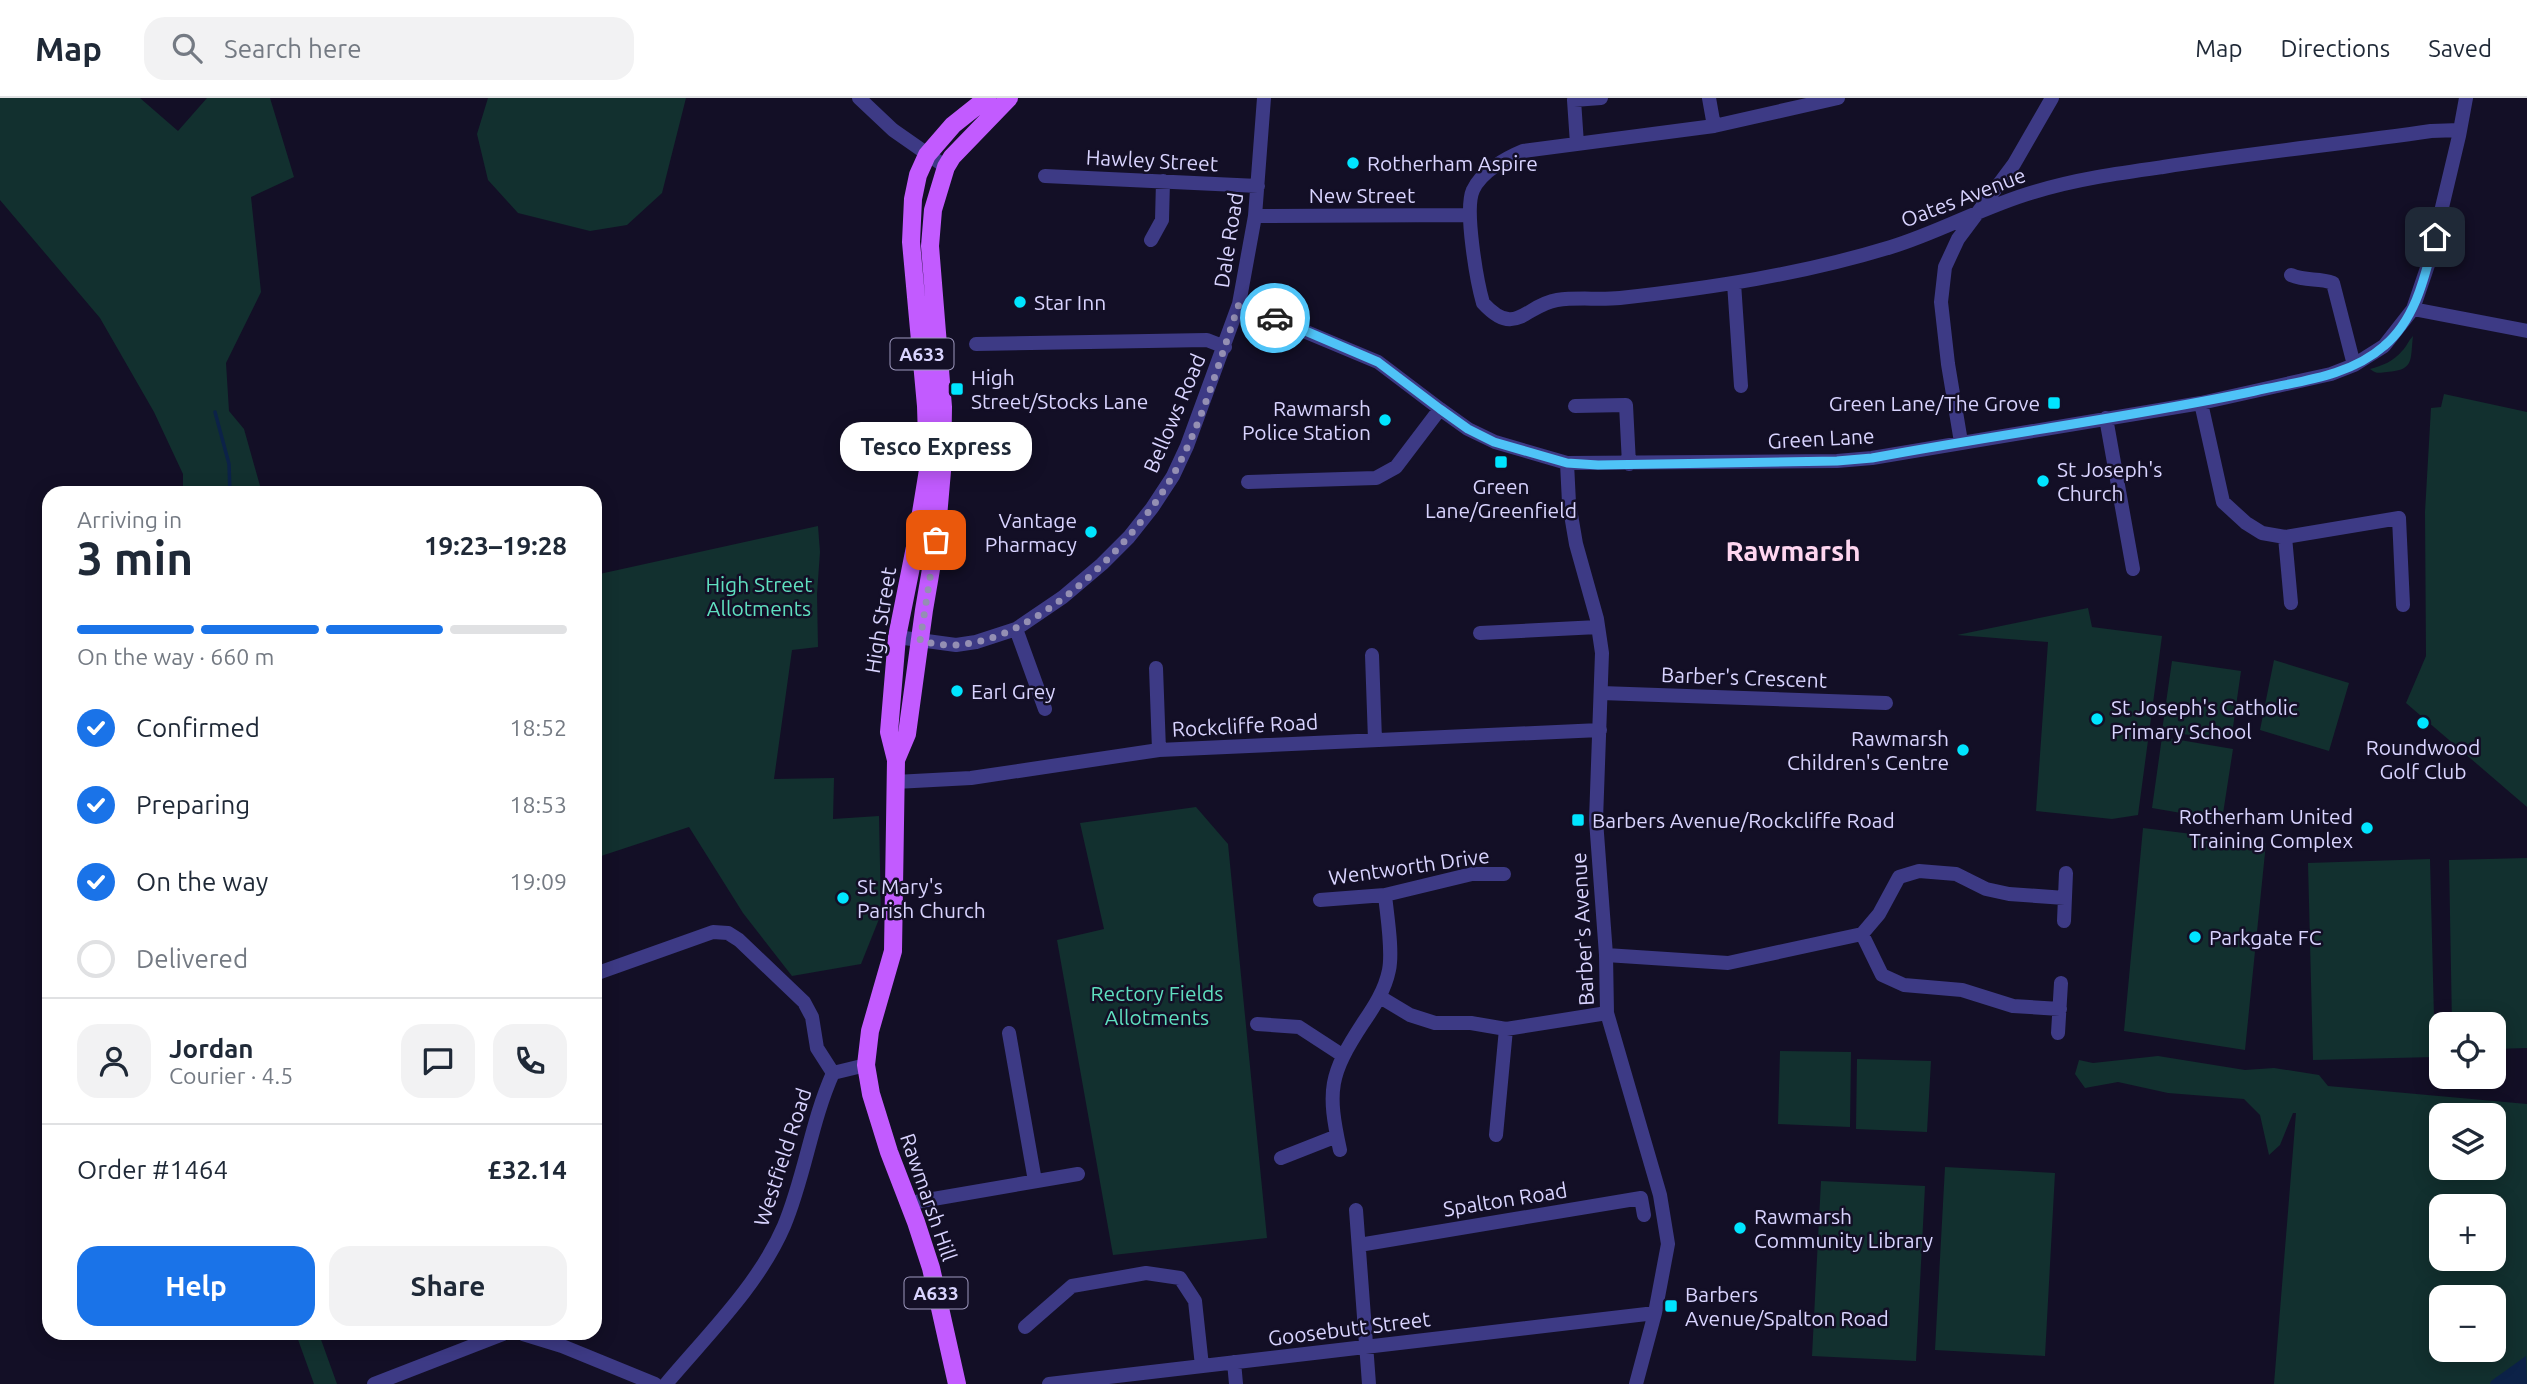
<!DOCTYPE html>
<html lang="en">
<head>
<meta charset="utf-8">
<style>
  :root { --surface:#fff; --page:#f2f2f3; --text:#1f2937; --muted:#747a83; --line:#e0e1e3; --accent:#1a73e8 }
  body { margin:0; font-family:Ubuntu,sans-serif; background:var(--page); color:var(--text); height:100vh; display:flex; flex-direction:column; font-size:26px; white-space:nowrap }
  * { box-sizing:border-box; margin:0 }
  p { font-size:23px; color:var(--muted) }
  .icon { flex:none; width:38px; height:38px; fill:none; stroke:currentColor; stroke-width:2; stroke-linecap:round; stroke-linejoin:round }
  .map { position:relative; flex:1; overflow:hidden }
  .panel { position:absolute; left:42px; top:388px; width:560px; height:854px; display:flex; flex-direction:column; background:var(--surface); border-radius:21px; box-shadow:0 4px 18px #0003 }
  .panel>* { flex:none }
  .buttons { position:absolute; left:2429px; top:914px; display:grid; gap:14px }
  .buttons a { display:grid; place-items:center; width:77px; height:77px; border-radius:14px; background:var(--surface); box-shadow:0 4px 18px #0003; font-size:35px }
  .pin { position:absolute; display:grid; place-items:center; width:60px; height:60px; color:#fff; margin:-30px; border-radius:14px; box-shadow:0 4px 10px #0006 }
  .courier { position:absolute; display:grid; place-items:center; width:70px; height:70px; margin:-35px; border:5px solid #4fc3f7; border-radius:50%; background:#fff; color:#222; box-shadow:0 2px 9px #0007 }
  .bubble { position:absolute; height:49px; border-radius:21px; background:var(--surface); box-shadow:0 4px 18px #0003; font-size:23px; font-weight:600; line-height:49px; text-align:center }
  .head em { font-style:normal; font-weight:600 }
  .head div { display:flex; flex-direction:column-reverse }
  .head { display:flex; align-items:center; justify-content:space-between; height:119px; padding:0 35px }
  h1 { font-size:46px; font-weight:600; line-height:52px }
  .bar { display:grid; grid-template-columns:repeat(4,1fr); gap:10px 7px; align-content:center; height:84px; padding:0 35px }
  .bar i { height:9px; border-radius:5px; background:var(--line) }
  .bar .selected { background:var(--accent) }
  .bar p { grid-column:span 4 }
  .line { display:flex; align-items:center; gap:18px; padding:0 35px; border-top:2px solid var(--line) }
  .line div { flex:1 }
  .round { display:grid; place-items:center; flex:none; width:74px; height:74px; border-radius:21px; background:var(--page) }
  ol { padding:0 35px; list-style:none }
  li { display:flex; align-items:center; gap:21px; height:77px }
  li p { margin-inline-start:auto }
  li .icon { padding:7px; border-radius:50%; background:var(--accent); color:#fff; stroke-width:4 }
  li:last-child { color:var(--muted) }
  li i { width:38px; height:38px; border:4px solid var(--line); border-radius:50% }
  .button { display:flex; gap:14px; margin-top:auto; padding:14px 35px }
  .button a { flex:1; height:80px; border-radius:21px; background:var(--accent); color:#fff; font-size:28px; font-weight:600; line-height:80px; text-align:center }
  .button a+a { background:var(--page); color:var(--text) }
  header { display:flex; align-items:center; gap:42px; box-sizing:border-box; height:98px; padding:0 35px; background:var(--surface); border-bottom:2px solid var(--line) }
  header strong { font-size:33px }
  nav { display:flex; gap:38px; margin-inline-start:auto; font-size:24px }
  .search { width:490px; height:63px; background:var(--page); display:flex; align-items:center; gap:18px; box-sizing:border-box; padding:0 24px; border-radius:21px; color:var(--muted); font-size:26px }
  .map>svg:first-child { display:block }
  .green { fill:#12302f; fill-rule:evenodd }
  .water { fill:#0c2248 }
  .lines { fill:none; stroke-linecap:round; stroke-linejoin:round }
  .stream { stroke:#0c2248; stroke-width:3.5 }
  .minor { stroke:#3d3a85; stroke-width:14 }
  .major { stroke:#c25bff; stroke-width:18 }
  .done { stroke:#948fb3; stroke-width:7; stroke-dasharray:0 12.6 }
  .route { stroke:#4fc3f7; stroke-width:9 }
  .poi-dot { fill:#00e5ff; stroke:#130f26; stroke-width:2.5 }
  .labels { text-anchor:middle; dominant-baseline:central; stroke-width:5; stroke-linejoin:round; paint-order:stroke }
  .shield { fill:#130f26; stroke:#9e99be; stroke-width:2 }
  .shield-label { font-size:19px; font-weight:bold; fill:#d9d4ff }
  .street-label { font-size:21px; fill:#d9d4ff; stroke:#130f26 }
  .poi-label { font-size:21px; fill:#d9d4ff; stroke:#130f26; text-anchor:start }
  .park-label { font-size:21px; fill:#5fe0c0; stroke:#130f26 }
  .district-label { font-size:28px; font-weight:bold; fill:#ffd6f0; stroke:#130f26 }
</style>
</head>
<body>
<header>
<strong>Map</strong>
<div class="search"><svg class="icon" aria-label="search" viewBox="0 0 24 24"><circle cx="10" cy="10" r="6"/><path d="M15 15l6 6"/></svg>Search here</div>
<nav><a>Map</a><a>Directions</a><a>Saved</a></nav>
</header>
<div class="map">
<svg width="2527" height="1286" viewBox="0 0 2527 1286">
  <rect width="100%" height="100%" fill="#130f26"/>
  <path class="green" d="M0 0H140L178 33 207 0H270L294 79 251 99 261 194 226 265 229 313 244 331 262 395H183V376L154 314 100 220 0 102Z
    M488 0H686L662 95 627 127 590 133 518 115 488 82 477 36Z
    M2413 238C2410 262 2415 272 2387 274 2379 275 2376 276 2370 271 2382 268 2394 263 2402 253 2407 248 2408 243 2413 238Z
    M2444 296 2527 314V709L2406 605 2426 558 2425 414 2431 310 2441 309Z
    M818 428 820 454 817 496 818 549 792 552 774 681 834 680 833 721 879 718 881 816 861 866 792 878 743 815 689 729 595 760V477Z
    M2088 510 2092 529 2162 538 2138 717 2112 721 2036 713 2048 544 1957 537Z
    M2274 562 2349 585 2329 653 2260 632Z
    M2172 563 2241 573 2231 643 2162 633Z
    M2162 639 2233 651 2222 722 2152 710Z
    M1196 709 1228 746 1267 1140 1113 1157 1057 842 1104 831 1080 725Z
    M2143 730 2266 745 2245 952 2124 933Z
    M2527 760V950L2494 951V926H2452L2449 762Z
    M2430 761 2435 959 2313 962 2308 765Z
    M1780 953 1851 954 1850 1029 1778 1026Z
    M2158 958 2245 972 2274 970 2319 977 2328 988 2527 1006V1286H2274L2296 1015H2293L2280 1047 2269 1057 2260 1017 2244 1001 2168 995 2118 984 2085 990 2075 976 2079 962 2093 965ZM2441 1017H2494V1069H2441ZM2441 1108H2494V1160H2441ZM2441 1199H2494V1251H2441Z
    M1857 961 1931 963 1927 1034 1856 1031Z
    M1945 1069 2055 1075 2045 1258 1935 1252Z
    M1821 1083 1925 1088 1916 1263 1812 1258Z
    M296 1236H319L337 1286H314Z"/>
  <path class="water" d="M2526 1258 2527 1286H2490L2491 1283Z"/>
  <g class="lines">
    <path class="stream" d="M215 314 229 366 230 396"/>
    <path class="minor" d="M859 0 893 32 946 69
      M1709 0 1714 28
      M1838 0 1714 28 1523 53C1506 60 1481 74 1473 92 1464 111 1477 184 1483 205 1516 241 1525 207 1557 202 1578 199 1599 202 1620 200 1711 190 1803 176 1891 149 1940 134 1985 108 2034 94 2076 81 2120 75 2163 69 2252 55 2342 46 2431 33L2460 32
      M1577 46 1574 2 1601 0
      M1045 78 1258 88
      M1255 118 1469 117
      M1151 142 1162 122 1163 83
      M2291 177C2307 184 2318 179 2333 185L2354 267
      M1734 185 1741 288
      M1239 206 1378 264 1440 311 1468 331 1495 344 1567 365 1837 363 1872 360 2201 305 2331 276 2354 267 2384 248 2413 211 2429 164 2459 38 2466 0
      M2413 211 2527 233
      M976 246 1207 242 1225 249
      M2201 305 2223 404 2246 425 2262 435 2285 439 2399 420 2403 507
      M1575 308 1626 307 1629 366
      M2106 320 2133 471
      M1961 344 1948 266 1941 204 1945 169 1958 141 2014 66 2052 0
      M1567 365 1569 405 1576 446 1597 521 1602 555 1596 722 1606 857 1607 915 1660 1097 1668 1146 1655 1215 1636 1286
      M1248 384 1376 380 1396 369 1440 311
      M2285 439 2291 505
      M1016 531 1045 611
      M1480 535 1598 529
      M897 539 956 547 976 544 1016 531 1063 499 1102 466 1129 439 1152 410 1173 378 1187 348 1239 206 1255 118 1264 0
      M1372 557 1375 642
      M1156 570 1159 652
      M1601 595 1886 605
      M895 684 971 680 1159 652 1600 632
      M1320 802 1385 797 1472 776H1504
      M2064 823 2066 775
      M1862 836 1879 816 1899 779 1919 773 1956 776 1986 791 2009 796 2065 800
      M1606 857 1728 865 1862 836 1882 877 1904 887 1962 892 2013 908 2060 911
      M595 876 713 834 728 835 739 842 804 904 812 919 817 950 833 975
      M1380 899 1410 917 1435 925H1471L1506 931 1607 915
      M1257 926 1299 929 1342 957
      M1009 935 1035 1083
      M2058 935 2061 885
      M1496 1037 1506 931
      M1340 1052C1327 992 1329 977 1363 925 1374 909 1385 892 1389 872 1393 852 1387 818 1385 797
      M1281 1060 1337 1038
      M910 1105 1078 1076
      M1356 1112 1369 1286
      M1359 1147 1641 1100 1644 1117
      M1025 1229 1072 1188 1146 1175 1180 1180 1195 1203 1202 1268
      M523 1236 562 1248 655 1286
      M1234 1264 1236 1286
      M374 1286 503 1236
      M666 1286C707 1237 758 1188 784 1128 805 1078 811 1024 833 975L866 967
      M1049 1286 1655 1215"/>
    <path class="major" d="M896 662 907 636 924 512 936 442 942 373 943 309 930 148 933 112 946 69 952 59 1009 0
      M957 1286 931 1170 916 1124 889 1054 871 996 866 967 870 933 893 853 896 662 889 634 897 539 917 439 928 372 926 308 911 144 913 101 918 77 927 57 953 27 987 0"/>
  </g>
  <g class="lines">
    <path class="done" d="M936 442 920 543C932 545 944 548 956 547 1039 542 1132 447 1172 379 1201 329 1220 261 1239 206L1275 220"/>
    <path class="route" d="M1275 220 1378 264 1440 311 1468 331 1494 344 1567 365 1598 367 1837 363 1872 360C1999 336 2128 320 2255 293 2299 283 2349 279 2384 248 2416 221 2425 178 2435 139"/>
  </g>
  <g class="poi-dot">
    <circle cx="1353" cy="65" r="7"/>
    <circle cx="1020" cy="204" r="7"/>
    <rect x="950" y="284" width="14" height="14" rx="3.5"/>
    <rect x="2047" y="298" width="14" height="14" rx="3.5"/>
    <circle cx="1385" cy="322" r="7"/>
    <rect x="1494" y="357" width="14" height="14" rx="3.5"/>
    <circle cx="2043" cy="383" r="7"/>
    <circle cx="1091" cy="434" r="7"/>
    <circle cx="957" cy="593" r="7"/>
    <circle cx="2097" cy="621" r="7"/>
    <circle cx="2423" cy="625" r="7"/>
    <circle cx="1963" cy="652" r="7"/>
    <rect x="1571" y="715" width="14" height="14" rx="3.5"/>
    <circle cx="2367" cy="730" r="7"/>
    <circle cx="843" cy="800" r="7"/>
    <circle cx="2195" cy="839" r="7"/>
    <circle cx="1740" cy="1130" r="7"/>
    <rect x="1664" y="1201" width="14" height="14" rx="3.5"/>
  </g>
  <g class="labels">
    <g class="shield">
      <rect x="890.5" y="240.5" width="63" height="31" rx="5"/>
      <rect x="904.5" y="1179.5" width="63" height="31" rx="5"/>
    </g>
    <g class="shield-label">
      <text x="922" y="256">A633</text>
      <text x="936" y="1195">A633</text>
    </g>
    <g class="street-label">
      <text transform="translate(1152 62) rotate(3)">Hawley Street</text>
      <text x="1362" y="97">New Street</text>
      <text transform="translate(1963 99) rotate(-21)">Oates Avenue</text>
      <text transform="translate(1228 142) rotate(-81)">Dale Road</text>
      <text transform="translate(1174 315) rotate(-67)">Bellows Road</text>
      <text transform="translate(1821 340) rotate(-3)">Green Lane</text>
      <text transform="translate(880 522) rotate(-81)">High Street</text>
      <text transform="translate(1744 579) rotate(2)">Barber's Crescent</text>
      <text transform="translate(1245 627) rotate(-3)">Rockcliffe Road</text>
      <text transform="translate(1409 768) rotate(-8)">Wentworth Drive</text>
      <text transform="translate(1582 831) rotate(-93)">Barber's Avenue</text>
      <text transform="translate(782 1059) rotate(-72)">Westfield Road</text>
      <text transform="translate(929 1099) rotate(71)">Rawmarsh Hill</text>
      <text transform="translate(1505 1101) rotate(-9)">Spalton Road</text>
      <text transform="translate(1349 1230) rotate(-7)">Goosebutt Street</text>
    </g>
    <g class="poi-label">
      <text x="1367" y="65">Rotherham Aspire</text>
      <text x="1034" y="204">Star Inn</text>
      <text x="971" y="279">High<tspan x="971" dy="24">Street/Stocks Lane</tspan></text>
      <text x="2040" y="305" text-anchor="end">Green Lane/The Grove</text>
      <text x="1371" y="310" text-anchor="end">Rawmarsh<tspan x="1371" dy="24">Police Station</tspan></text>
      <text x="2057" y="371">St Joseph's<tspan x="2057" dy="24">Church</tspan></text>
      <text x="1501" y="388" text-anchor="middle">Green<tspan x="1501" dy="24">Lane/Greenfield</tspan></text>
      <text x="1077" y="422" text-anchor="end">Vantage<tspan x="1077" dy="24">Pharmacy</tspan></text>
      <text x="971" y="593">Earl Grey</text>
      <text x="2111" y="609">St Joseph's Catholic<tspan x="2111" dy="24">Primary School</tspan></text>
      <text x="1949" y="640" text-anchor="end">Rawmarsh<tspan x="1949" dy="24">Children's Centre</tspan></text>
      <text x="2423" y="649" text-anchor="middle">Roundwood<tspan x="2423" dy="24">Golf Club</tspan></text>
      <text x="2353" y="718" text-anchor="end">Rotherham United<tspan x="2353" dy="24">Training Complex</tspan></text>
      <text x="1592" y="722">Barbers Avenue/Rockcliffe Road</text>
      <text x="857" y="788">St Mary's<tspan x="857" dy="24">Parish Church</tspan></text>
      <text x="2209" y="839">Parkgate FC</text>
      <text x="1754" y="1118">Rawmarsh<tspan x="1754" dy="24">Community Library</tspan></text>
      <text x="1685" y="1196">Barbers<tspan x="1685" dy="24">Avenue/Spalton Road</tspan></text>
    </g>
    <g class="park-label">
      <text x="759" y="486">High Street<tspan x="759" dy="24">Allotments</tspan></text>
      <text x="1157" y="895">Rectory Fields<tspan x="1157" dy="24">Allotments</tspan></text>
    </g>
    <g class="district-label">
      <text x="1793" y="452">Rawmarsh</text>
    </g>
  </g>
</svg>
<div class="buttons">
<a><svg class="icon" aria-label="locate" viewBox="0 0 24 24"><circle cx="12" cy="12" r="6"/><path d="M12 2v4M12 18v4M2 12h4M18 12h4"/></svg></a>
<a><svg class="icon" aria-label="layers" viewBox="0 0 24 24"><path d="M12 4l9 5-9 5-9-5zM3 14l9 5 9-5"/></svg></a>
<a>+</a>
<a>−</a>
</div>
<div class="pin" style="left:936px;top:442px;background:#ea580c"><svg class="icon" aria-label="bag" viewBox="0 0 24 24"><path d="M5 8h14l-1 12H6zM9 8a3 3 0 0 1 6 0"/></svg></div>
<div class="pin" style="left:2435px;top:139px;background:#1f2937"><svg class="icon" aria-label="home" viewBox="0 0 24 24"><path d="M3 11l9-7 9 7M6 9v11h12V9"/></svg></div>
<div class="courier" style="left:1275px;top:220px"><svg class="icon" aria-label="car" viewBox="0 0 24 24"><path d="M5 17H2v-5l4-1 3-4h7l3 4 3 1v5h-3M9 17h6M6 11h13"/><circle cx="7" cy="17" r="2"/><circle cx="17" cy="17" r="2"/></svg></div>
<div class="bubble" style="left:840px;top:324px;width:192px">Tesco Express</div>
<section class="panel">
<div class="head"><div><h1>3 min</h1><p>Arriving in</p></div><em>19:23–19:28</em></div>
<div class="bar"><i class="selected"></i><i class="selected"></i><i class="selected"></i><i></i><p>On the way · 660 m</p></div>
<ol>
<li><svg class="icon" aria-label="check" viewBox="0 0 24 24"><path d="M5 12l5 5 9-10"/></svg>Confirmed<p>18:52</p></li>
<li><svg class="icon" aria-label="check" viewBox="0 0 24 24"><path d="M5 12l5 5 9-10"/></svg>Preparing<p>18:53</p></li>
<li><svg class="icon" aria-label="check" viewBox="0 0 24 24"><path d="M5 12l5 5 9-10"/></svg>On the way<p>19:09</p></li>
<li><i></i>Delivered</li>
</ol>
<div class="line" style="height:126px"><a class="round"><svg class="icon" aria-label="person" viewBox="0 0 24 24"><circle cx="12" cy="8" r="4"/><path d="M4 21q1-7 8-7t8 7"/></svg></a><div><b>Jordan</b><p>Courier · 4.5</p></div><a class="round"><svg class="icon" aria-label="chat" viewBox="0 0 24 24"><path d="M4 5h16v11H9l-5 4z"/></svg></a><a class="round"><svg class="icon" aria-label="phone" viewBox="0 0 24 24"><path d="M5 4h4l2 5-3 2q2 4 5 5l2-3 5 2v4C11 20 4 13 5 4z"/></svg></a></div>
<div class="line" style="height:91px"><div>Order #1464</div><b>£32.14</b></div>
<div class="button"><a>Help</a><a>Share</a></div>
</section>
</div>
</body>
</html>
